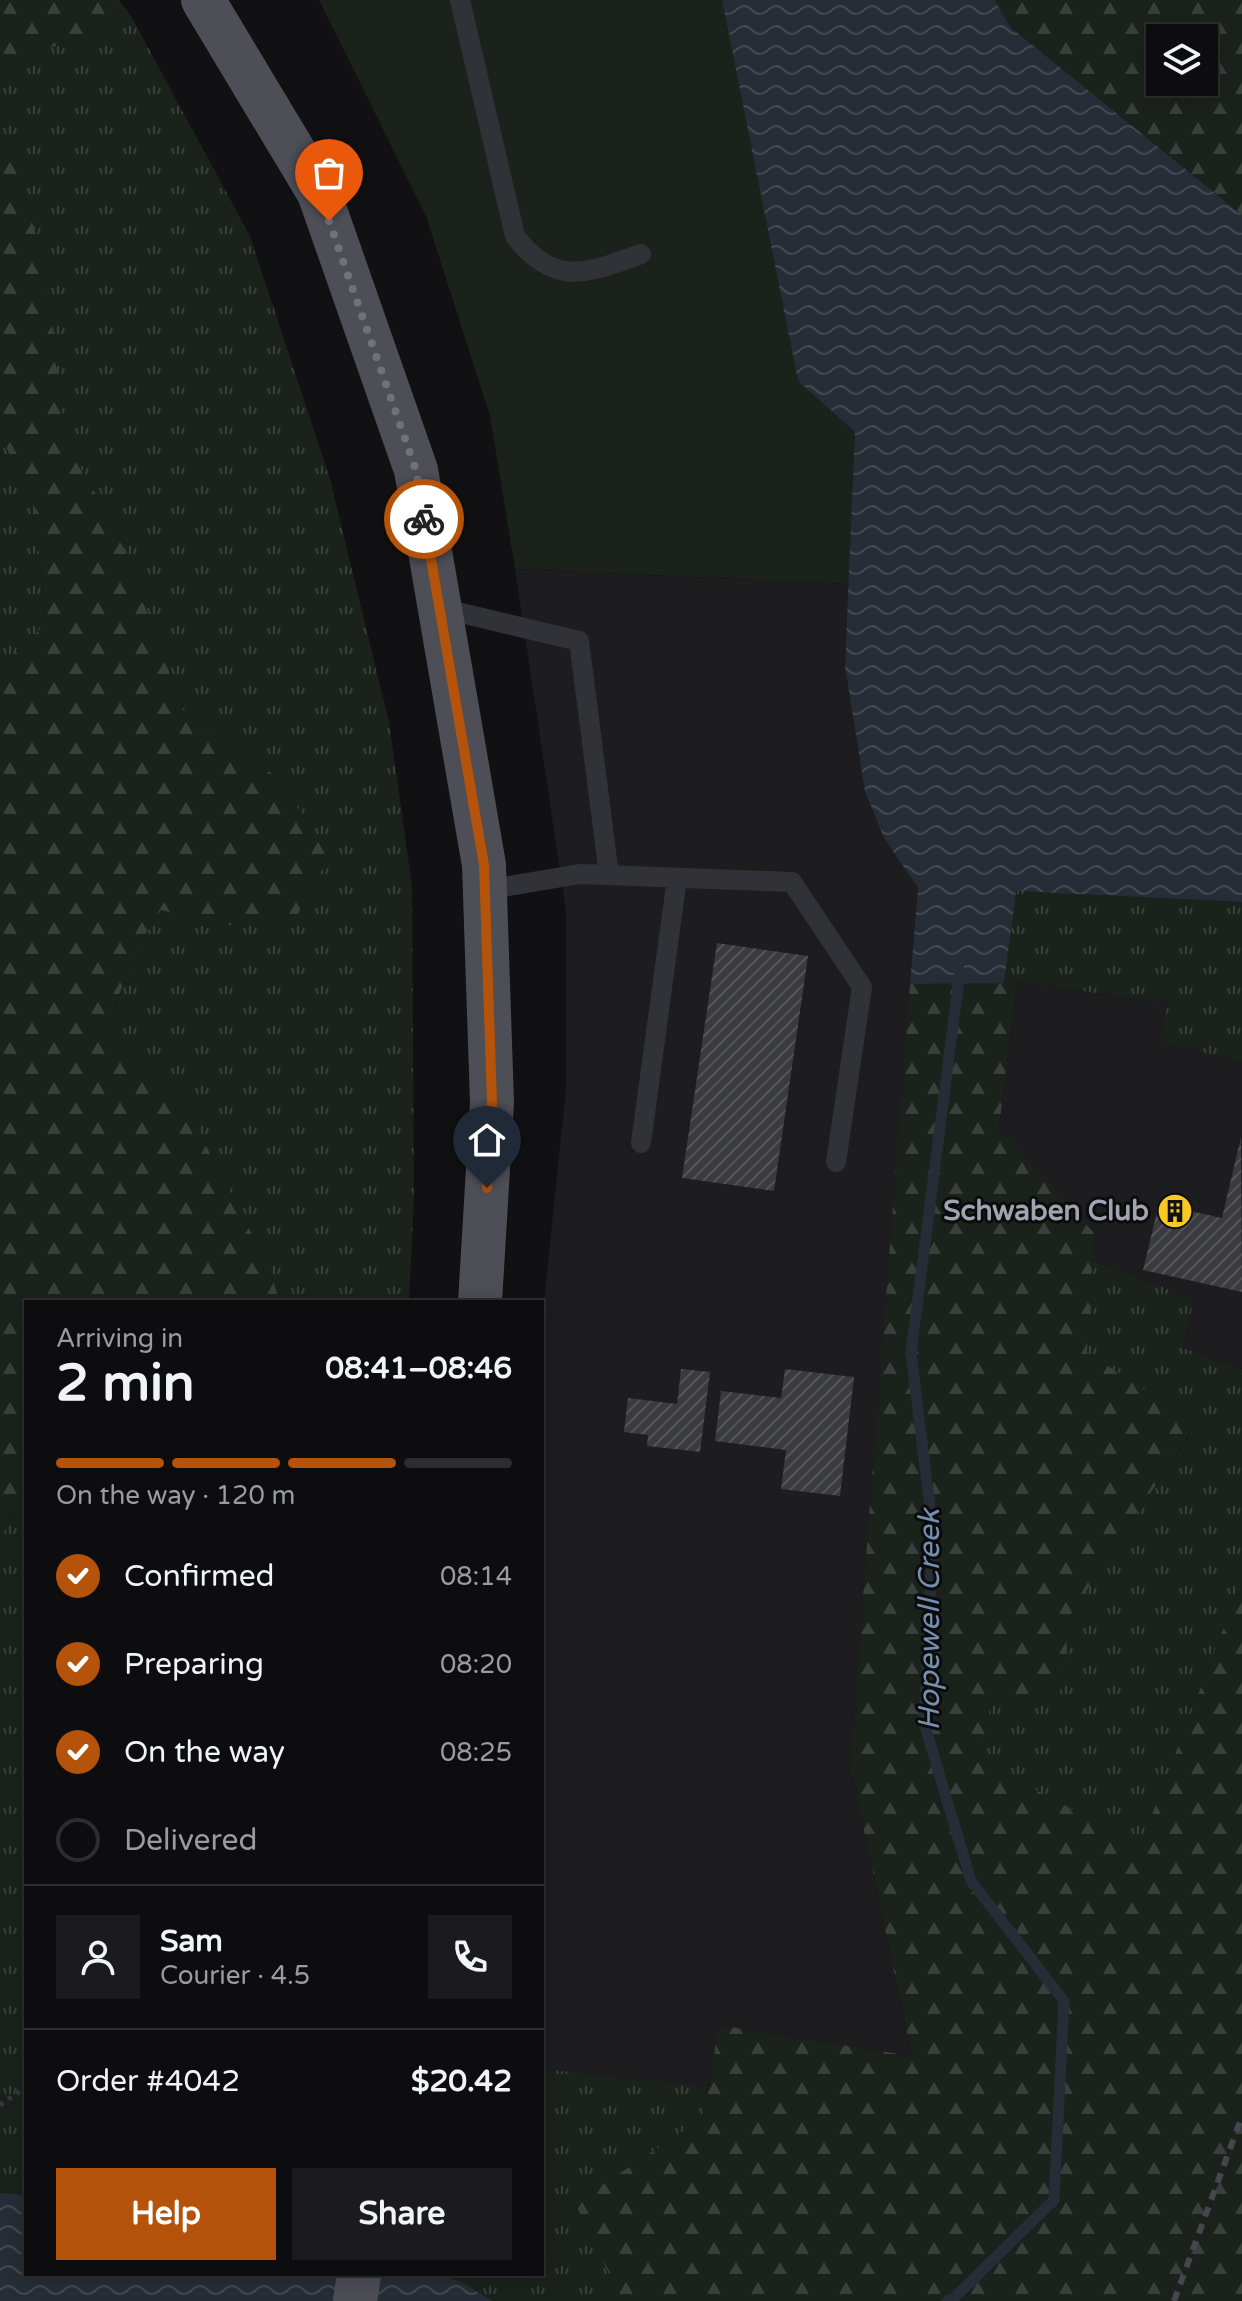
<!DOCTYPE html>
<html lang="en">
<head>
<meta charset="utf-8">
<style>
  :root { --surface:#0d0c0e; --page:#1b1a1c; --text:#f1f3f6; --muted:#9a9b9e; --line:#2d2c2e; --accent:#b45309 }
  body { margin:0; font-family:"Varela Round",sans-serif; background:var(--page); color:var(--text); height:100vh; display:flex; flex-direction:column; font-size:30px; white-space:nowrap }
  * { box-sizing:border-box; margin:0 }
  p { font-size:26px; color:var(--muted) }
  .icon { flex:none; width:44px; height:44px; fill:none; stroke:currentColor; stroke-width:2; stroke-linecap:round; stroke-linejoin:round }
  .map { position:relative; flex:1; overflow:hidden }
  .drawer { position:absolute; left:24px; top:1300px; width:520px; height:976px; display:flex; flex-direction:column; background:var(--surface); border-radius:0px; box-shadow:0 4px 20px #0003,0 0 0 2px var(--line) }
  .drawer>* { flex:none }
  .fabs { position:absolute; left:1146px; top:24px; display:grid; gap:16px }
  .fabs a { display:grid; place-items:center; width:72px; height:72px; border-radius:0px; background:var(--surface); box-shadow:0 4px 20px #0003,0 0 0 2px var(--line); font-size:40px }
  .pin { position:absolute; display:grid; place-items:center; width:68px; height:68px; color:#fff; margin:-82px -34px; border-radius:50% 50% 50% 0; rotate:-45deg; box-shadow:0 0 8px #0007 }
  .pin .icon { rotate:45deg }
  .courier { position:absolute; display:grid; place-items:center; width:80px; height:80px; margin:-40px; border:6px solid #b45309; border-radius:50%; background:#fff; color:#222; box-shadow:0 2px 10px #0007 }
  .summary em { font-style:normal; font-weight:800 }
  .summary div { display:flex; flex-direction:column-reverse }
  .summary { display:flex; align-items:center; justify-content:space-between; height:136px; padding:0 32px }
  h1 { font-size:52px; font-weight:800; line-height:60px }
  .bar { display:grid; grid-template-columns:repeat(4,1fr); gap:12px 8px; align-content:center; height:96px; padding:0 32px }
  .bar i { height:10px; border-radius:6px; background:var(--line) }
  .bar .current { background:var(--accent) }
  .bar p { grid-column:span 4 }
  .line { display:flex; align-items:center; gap:20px; padding:0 32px; border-top:2px solid var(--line) }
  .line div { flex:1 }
  .round { display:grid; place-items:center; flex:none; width:84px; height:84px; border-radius:0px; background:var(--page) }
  ol { padding:0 32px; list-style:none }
  li { display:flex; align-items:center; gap:24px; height:88px }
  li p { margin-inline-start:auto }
  li .icon { padding:8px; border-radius:50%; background:var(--accent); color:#fff; stroke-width:4 }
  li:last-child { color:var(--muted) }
  li i { width:44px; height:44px; border:4px solid var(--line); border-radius:50% }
  .primary-button { display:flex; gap:16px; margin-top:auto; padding:16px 32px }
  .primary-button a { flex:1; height:92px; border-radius:0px; background:var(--accent); color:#fff; font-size:32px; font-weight:800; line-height:92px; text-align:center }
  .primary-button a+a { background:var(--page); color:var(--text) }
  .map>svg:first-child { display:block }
  .built { fill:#1d1c1f }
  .grass { fill:url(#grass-tufts) }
  .forest { fill:url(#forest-firs); fill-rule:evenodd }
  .park { fill:#1b221c }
  .water { fill:url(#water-waves) }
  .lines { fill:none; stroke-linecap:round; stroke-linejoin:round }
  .stream { stroke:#272d36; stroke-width:11 }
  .building { fill:url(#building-hatch) }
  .path { stroke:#37383e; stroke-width:5; stroke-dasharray:4 6; stroke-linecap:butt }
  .service { stroke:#313237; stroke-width:20 }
  .primary { stroke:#4d4e56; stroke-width:44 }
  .rail { stroke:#46474e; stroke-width:6; stroke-dasharray:10 8; stroke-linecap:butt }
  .done { stroke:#6f717b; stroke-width:8; stroke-dasharray:0 14.4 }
  .route { stroke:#b45309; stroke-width:10 }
  .labels { text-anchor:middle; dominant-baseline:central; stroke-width:6; stroke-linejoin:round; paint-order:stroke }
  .poi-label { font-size:28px; font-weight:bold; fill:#a1a5b3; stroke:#0c0c0d; text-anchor:end }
  .water-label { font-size:30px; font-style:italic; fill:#768fb0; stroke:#0c0c0d }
</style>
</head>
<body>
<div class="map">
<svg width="1242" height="2301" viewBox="0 0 1242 2301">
  <defs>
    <pattern id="grass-tufts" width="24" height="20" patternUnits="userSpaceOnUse" patternTransform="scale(2)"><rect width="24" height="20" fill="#1b221c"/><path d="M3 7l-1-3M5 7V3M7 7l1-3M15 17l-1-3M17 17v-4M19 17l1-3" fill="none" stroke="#393f3b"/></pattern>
    <pattern id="forest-firs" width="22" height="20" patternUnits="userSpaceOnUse" patternTransform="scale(2)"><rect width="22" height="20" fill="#1b221c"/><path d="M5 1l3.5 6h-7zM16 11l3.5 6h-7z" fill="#393f3b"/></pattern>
    <pattern id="water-waves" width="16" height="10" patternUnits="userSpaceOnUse" patternTransform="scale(2)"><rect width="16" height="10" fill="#272d36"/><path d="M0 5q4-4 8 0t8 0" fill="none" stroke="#434851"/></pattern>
    <pattern id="building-hatch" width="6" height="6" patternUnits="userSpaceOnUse" patternTransform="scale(2)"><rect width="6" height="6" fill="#3a3a3f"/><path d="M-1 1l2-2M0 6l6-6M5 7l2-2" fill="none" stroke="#535458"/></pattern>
  </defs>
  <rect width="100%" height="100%" fill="#111012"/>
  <path class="built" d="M515 569 849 584 845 666 884 838 918 888 850 1765 912 2056 720 2025 708 2086 542 2069V1320L566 1089V911Z
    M1017 982 1169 1003 1161 1042 1242 1062V1369L1183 1348 1194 1299 1092 1260 1093 1233 999 1128Z"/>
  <path class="grass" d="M131 16 250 236 330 479 389 722 412 886 414 1197 409 1302H280L268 1265 178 1092 105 1034 138 945 161 910 220 926 274 775 184 713 118 533 65 441 45 266 13 155 0 135V68Z
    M0 436 34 502 46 624 0 666Z
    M1015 891 1242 902V1062L1160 1042 1168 1003 1017 982 1004 983Z
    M1092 1260 1194 1299 1183 1348 1242 1369V1580L1140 1847 980 1760 992 1695 1059 1698 1071 1614 1196 1425 1087 1352Z
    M26 1494V2227L0 2233V1537Z
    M542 2069 708 2086 703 2118 575 2203 622 2301H493L459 2281 437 2274H542Z"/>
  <path class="forest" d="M0 0H119L131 16 0 68Z
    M995 0H1242V215L1010 27ZM1160 38H1204V82H1160Z
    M0 135 13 155 45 266 65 441 118 533 184 712 274 775 331 854 295 919 220 926 161 910 138 945 105 1033 178 1092 268 1265 280 1302H26V1494L0 1537V666L46 624 34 502 0 436Z
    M1017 982 999 1128 1094 1233 1087 1352 1196 1424 1071 1614 1059 1699 992 1696 980 1760 1140 1846 1242 1580V2301H622L575 2203 703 2118 719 2025 912 2056 850 1765 910 984Z"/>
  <path class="park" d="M319 0H722L798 381 855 432 849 584 515 569 490 416 426 216Z"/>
  <path class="water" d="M722 0H995L1010 27 1242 215V902L1016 891 1004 983 910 984 918 888 884 838 865 791 845 666 855 432 798 381Z
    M0 2193 26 2195V2274H437L459 2281 493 2301H0Z"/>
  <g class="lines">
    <path class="stream" d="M947 2301 953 2299 1054 2200 1064 2001 971 1881 924 1723 933 1532 911 1353 960 971"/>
  </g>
  <path class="building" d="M717 943 808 956 774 1191 682 1178Z
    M1241 1137 1242 1292 1143 1270 1159 1204 1222 1218Z
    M681 1369 710 1372 700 1452 647 1446 648 1435 624 1432 628 1398 677 1404Z
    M785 1369 854 1377 840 1496 781 1489 786 1450 715 1441 721 1391 781 1398Z"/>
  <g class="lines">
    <path class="path" d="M0 2105 26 2087"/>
    <path class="service" d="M460 0 515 236C555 288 588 273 641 254
      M440 608 579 641 609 875
      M485 890 580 874 792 882 862 987 836 1162
      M641 1143 677 878"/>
    <path class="primary" d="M203 0 319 193 416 470 484 865 492 1102 480 1302
      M355 2301 359 2274"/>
    <path class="rail" d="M1174 2301 1242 2116"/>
  </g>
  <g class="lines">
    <path class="done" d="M329 221 416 470 424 519"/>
    <path class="route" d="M424 519 484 865 492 1102 487 1188"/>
  </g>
  <defs>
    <symbol id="building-disc" viewBox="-11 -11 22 22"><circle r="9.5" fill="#f8c823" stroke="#0c0c0d"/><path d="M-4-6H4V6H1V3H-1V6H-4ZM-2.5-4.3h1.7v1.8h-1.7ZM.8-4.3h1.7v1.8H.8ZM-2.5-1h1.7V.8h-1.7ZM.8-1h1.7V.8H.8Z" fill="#111"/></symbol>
  </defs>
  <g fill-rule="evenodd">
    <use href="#building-disc" x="1155" y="1191" width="40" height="40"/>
  </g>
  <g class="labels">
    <g class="poi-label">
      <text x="1149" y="1211">Schwaben Club</text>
    </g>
    <g class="water-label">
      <text transform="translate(929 1620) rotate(-90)">Hopewell Creek</text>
    </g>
  </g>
</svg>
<div class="fabs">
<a><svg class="icon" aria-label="layers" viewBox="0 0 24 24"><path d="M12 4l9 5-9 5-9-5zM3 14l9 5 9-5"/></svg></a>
</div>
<div class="pin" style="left:329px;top:221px;background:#ea580c"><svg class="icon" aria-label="bag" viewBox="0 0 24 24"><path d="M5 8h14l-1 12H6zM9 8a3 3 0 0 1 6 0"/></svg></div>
<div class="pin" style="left:487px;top:1188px;background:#1f2937"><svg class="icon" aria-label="home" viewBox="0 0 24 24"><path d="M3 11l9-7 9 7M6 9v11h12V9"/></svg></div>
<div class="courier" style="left:424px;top:519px"><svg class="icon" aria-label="bike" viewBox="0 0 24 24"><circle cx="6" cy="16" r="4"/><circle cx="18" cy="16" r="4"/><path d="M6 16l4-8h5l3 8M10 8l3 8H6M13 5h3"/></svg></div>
<section class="drawer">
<div class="summary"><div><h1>2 min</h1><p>Arriving in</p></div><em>08:41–08:46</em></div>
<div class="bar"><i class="current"></i><i class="current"></i><i class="current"></i><i></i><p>On the way · 120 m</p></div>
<ol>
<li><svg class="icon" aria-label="check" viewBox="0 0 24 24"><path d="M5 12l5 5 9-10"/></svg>Confirmed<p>08:14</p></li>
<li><svg class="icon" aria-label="check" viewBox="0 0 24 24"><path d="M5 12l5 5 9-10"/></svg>Preparing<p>08:20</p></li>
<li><svg class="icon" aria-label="check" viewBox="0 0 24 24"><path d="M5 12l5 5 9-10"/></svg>On the way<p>08:25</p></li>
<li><i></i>Delivered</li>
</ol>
<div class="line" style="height:144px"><a class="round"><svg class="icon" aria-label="person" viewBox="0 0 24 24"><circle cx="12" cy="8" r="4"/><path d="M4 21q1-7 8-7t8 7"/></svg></a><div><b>Sam</b><p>Courier · 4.5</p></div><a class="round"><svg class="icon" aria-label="phone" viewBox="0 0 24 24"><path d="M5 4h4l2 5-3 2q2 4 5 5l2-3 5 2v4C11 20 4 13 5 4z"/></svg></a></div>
<div class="line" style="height:104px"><div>Order #4042</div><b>$20.42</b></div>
<div class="primary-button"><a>Help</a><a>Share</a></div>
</section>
</div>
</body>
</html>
